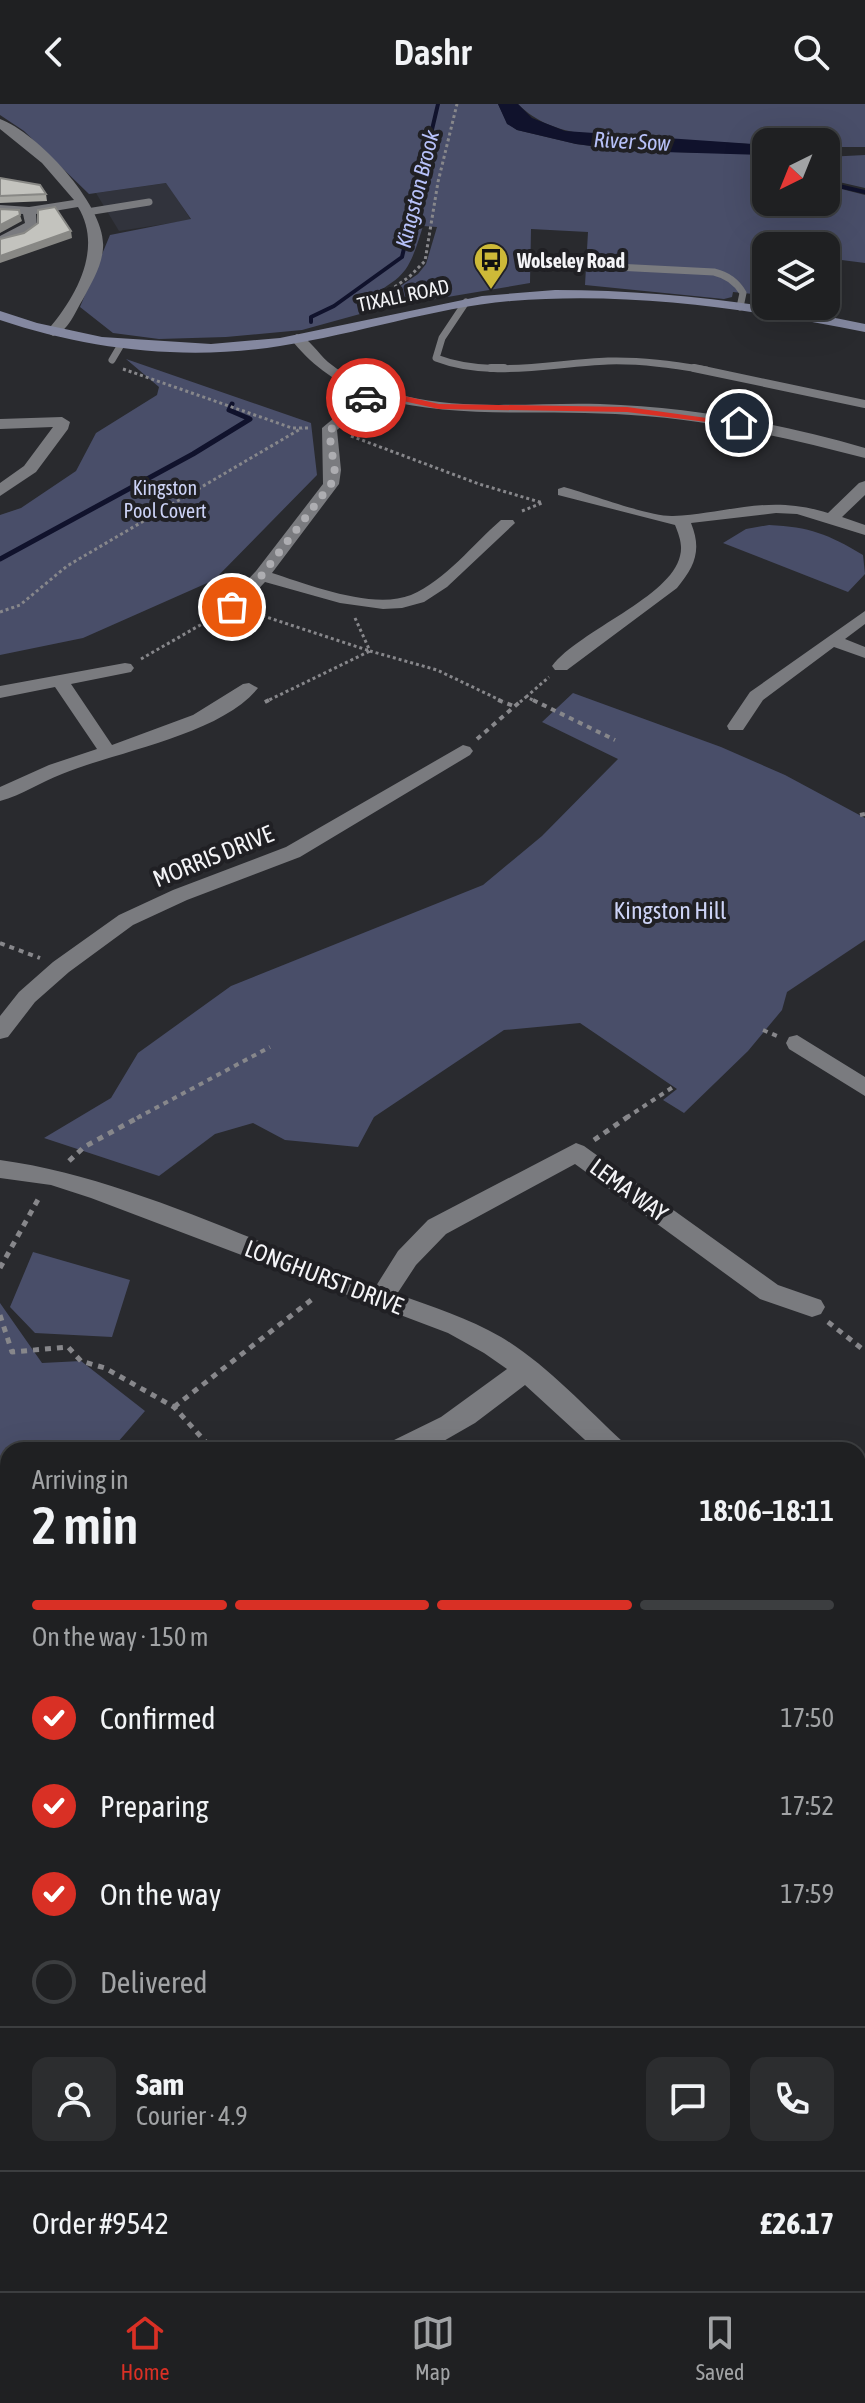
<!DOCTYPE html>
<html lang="en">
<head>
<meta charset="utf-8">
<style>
  :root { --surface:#1f2022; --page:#2c2d2f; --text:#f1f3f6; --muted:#a1a3a5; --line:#3c3e40; --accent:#d93025 }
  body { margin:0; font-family:"Asap Condensed",sans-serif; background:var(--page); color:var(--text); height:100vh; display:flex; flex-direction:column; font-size:30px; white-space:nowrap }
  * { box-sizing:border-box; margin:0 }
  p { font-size:26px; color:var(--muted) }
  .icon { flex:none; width:44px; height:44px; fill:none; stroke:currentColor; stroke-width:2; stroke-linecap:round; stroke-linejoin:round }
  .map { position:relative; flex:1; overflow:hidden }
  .panel { position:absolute; left:0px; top:1338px; width:866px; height:850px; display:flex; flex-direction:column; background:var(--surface); border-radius:24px 24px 0 0; box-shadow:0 8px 32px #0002,0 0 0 2px var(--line) }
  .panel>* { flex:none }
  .needle { width:52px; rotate:223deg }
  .fabs { position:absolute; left:752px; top:24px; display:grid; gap:16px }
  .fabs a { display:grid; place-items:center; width:88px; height:88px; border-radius:16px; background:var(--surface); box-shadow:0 8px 32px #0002,0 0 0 2px var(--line); font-size:40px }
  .pin { position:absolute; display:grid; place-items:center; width:68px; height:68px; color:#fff; margin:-34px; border:4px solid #fff; border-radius:50%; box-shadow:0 2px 8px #0007 }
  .courier { position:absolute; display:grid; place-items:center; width:80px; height:80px; margin:-40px; border:6px solid #d93025; border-radius:50%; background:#fff; color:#222; box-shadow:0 2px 10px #0007 }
  .overview em { font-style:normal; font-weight:600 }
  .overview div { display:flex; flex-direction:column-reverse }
  .overview { display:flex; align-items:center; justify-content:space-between; height:136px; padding:0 32px }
  h1 { font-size:52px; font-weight:600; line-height:60px }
  .bar { display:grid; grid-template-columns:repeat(4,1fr); gap:12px 8px; align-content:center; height:96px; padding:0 32px }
  .bar i { height:10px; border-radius:6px; background:var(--line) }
  .bar .on { background:var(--accent) }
  .bar p { grid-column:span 4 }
  .line { display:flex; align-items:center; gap:20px; padding:0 32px; border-top:2px solid var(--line) }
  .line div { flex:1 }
  .round { display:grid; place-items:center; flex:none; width:84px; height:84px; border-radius:16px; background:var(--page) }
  ol { padding:0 32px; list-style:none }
  li { display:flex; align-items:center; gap:24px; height:88px }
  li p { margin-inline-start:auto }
  li .icon { padding:8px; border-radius:50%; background:var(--accent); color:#fff; stroke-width:4 }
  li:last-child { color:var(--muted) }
  li i { width:44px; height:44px; border:4px solid var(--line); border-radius:50% }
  header { display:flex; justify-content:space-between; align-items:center; height:104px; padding:0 32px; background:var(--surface); font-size:36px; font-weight:600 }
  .tab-bar { display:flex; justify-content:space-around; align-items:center; height:112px; border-top:2px solid var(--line); background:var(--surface); font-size:22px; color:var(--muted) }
  .tab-bar a { display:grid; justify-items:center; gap:4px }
  .tab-bar .on { color:var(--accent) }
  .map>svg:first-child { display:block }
  .built { fill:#31333c }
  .green { fill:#494e69 }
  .water { fill:#10122c }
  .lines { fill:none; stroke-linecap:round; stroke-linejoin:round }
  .stream-far1 { stroke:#10122c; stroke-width:4 }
  .stream { stroke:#10122c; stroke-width:5 }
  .path-far3 { stroke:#87878b; stroke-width:3; stroke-dasharray:3 3; stroke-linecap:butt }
  .path-far2 { stroke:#87878b; stroke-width:4; stroke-dasharray:5 5; stroke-linecap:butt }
  .path-far1 { stroke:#87878b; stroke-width:5; stroke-dasharray:6 6; stroke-linecap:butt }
  .path { stroke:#87878b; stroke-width:7; stroke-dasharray:8 8; stroke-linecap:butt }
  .lane-far2 { stroke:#7a7b7f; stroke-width:7 }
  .lane-far1 { stroke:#7a7b7f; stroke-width:8 }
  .lane { stroke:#7a7b7f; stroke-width:13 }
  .street { fill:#7a7b7f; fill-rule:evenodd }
  .secondary { fill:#8488a0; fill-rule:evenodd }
  .highway { fill:#9ba6ee; fill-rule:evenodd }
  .wall { fill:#a8a8a3 }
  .shaded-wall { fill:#888885 }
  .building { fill:#c3c3be; stroke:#888885; stroke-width:2 }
  .route { fill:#d93025 }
  .done { stroke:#adadb1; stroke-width:8; stroke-dasharray:0 14.4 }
  .labels { text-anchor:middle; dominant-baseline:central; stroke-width:8; stroke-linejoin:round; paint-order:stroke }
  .far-poi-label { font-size:20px; font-weight:bold; fill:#f4f4f7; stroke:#202024; text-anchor:start }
  .far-street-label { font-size:20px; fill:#f4f4f7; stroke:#202024 }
  .far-park-label { font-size:20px; fill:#cdd3f6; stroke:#202024 }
  .far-water-label { font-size:22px; font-style:italic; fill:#b7c1f9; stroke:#202024 }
  .street-label { font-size:24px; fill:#f4f4f7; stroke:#202024 }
  .park-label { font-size:24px; fill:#cdd3f6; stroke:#202024 }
</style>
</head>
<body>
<header><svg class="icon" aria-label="back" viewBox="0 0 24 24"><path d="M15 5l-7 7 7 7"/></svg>Dashr<svg class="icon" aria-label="search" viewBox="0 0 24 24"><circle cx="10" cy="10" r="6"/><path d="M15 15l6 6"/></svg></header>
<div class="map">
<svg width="865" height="2187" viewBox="0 0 865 2187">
  <rect width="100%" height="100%" fill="#292a2e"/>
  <path class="built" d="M167 79 191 116 119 127 96 89Z"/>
  <path class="green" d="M0 0H498L507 19 517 26 576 40 630 47 761 50 766 61V98H826V81L865 91V159L826 154V142H766V178L753 190 733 188 732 193 724 195 585 181 588 128 531 125 530 179 376 205 373 201 418 170 426 160 437 123 423 122C407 175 404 171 358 200L360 210 302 226 226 233 159 235 113 229 80 203 110 131 191 115 166 79 89 90 24 27 0 11Z
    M518 0H865V43H826V38H766V41L583 30C557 25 537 19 518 0Z
    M865 51V84L826 75V53Z
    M126 255 311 319 317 371 214 476 83 534 0 551V411L21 404 76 367 96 329 157 291 159 283Z
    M769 421C810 423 828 430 863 451L865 470 848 488 723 439 746 425Z
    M573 589 721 643 785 671 865 714V836L787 888 782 906 748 947 684 1009 663 996 677 985 580 919 504 926 374 1013 358 1043 285 1036 253 1019 215 1030 159 1072 44 1034 111 994 138 949 231 882 483 781 542 732 618 655 542 618Z
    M33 1148 130 1176 112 1233 35 1229 10 1203Z
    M0 1199 42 1259 81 1257 145 1307 111 1346H8V1434L0 1439Z"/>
  <path class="water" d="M498 0H518L532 14 565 27 766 41V51L630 47 576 40 517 26 507 20Z"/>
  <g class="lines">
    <path class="stream-far1" d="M826 79 865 88
      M311 218V213L334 202 402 153 438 0"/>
    <path class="stream" d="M0 455 193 350 250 315 229 306 232 300"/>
    <path class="path-far3" d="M370 200 409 173 425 157 438 78 457 0
      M123 265 292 324H311
      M351 332 479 380 543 399
      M522 407 542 399
      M0 508 20 501 67 462 302 324
      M251 508 370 547 265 598
      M355 514 370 547 437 566 504 598
      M141 555 216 512
      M526 593 549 573
      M520 598 526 593 537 598"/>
    <path class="path-far2" d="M498 596 514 602
      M533 596 615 636
      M265 598 269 596
      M477 635 522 596
      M860 711 865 710
      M0 839 40 854
      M763 926 777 932
      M137 1014 270 943
      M626 1014 673 983"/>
    <path class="path-far1" d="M594 1036 629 1012
      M69 1057 84 1043 141 1012
      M0 1164 40 1092
      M0 1211 12 1248 68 1243 81 1257 105 1264 174 1303 213 1346
      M828 1218 865 1247
      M174 1303 315 1193"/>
    <path class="path" d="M858 1857 865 1826
      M0 1921 8 1928
      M175 2180 184 2187
      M318 2180 327 2187
      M587 2187 592 2180"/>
    <path class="lane-far2" d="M87 108 149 98
      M557 160 714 168C727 171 736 177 743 189L740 203
      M466 198 442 234 436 254C490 275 552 259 608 257 641 256 674 261 706 266
      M112 256 122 239"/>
    <path class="lane-far1" d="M491 264H504
      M694 264 865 300"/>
    <path class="lane" d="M0 1514 8 1518"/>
    <path class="street" d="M0 15C38 29 107 103 103 144 102 162 91 180 83 195 75 208 69 227 53 232L46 228C75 195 104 145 78 103L36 110 37 123 23 133 0 140V132L25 119 23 110 0 109V101L29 103 74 96 42 59 0 25Z
      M297 230C309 234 318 249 328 258 350 276 378 286 405 292 469 307 536 298 600 300 690 303 779 319 865 344V354C787 334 712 316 631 311 545 305 460 316 376 294L337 326 341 366 339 380 272 469C309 481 373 506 411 491 446 476 473 440 501 416H513L515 419 447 483 424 498 402 504 383 505 340 499 265 478 238 507 232 508 223 503 226 499 256 467 323 380 322 324 363 290C333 276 310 260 290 234Z
      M62 313 70 318 68 325 36 368 0 392V379L24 362 53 323 0 325V315Z
      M865 377V391L842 413 865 421V431L797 410 776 409 691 419C702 446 695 462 677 484L567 566H555L552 562C580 526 671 493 680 452 683 441 679 431 675 421L558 391V385L564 383C590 390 650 413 673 412 732 409 768 390 828 409L859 379Z
      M865 507V520L845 535 865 543V554L834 543 763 596 743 626H729L727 622 750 588Z
      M125 559 131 560 134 564 131 568 71 580 112 641 193 611 243 580 249 579 258 584C220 631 117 647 62 670 41 678 22 691 0 697V683L49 661 97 645 55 583 0 594V582Z
      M463 641 470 643 473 647 470 651 300 753 187 796 133 821 69 868 35 898 8 933 0 935V912L19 888 53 858 119 811 173 786 286 743Z
      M797 931 865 973V992L789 945 786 939 789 933Z
      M576 1039 584 1042 778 1181 821 1196 825 1203 821 1210 812 1213 760 1195 575 1060 446 1130 416 1161 397 1190C433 1203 468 1214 501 1233 546 1260 584 1302 623 1338L627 1346H596L525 1281 475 1319 428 1346H386L390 1338 441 1313 507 1265 484 1249 448 1229 91 1094 51 1081 0 1074V1056C126 1073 255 1140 376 1182L398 1147 428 1116Z
      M858 1369 865 1370V1394L858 1393Z
      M0 1627 8 1631V1664L0 1661Z
      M858 1713 865 1716V1751L858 1748Z
      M8 1820V1860L0 1863V1823Z
      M8 1996V2040L0 2043V1999Z"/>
    <path class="secondary" d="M555 186C661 186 762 199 865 220V228C749 205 630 187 511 197 432 204 358 230 280 242 187 257 89 246 0 216V207L37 219 102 233 211 240 280 234 482 192Z"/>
    <path class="highway" d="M0 1959 8 1962V2000L0 1997Z
      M252 2180H295L298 2187H255Z"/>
  </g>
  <path class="wall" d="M0 74 46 90 47 97 0 99Z"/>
  <path class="shaded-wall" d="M20 111 22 117 0 129V121Z
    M71 127 72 134 0 159V152Z"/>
  <path class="building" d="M0 74 40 81 46 90 0 92Z
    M55 103 71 127 0 152V135L24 129 38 119V106Z
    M0 105 19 106 20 111 0 121Z"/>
  <path class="route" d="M374 285 439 300 627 303 743 319 739 322 627 308 439 305 376 291 363 296V293Z"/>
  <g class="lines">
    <path class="done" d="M232 503 262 471 331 380 335 369 329 327 366 294"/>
  </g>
  <defs>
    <symbol id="bus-pin" viewBox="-11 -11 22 30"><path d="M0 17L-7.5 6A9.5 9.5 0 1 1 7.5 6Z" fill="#cdb938" stroke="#202024"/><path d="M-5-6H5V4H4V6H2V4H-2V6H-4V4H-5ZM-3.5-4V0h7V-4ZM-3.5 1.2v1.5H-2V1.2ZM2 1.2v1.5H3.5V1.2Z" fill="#111"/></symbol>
  </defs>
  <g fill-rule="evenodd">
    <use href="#bus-pin" x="471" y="136" width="40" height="54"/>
  </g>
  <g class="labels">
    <g class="far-poi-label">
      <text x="517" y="156">Wolseley Road</text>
    </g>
    <g class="far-street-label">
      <text transform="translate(403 191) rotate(-12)">TIXALL ROAD</text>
    </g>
    <g class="far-park-label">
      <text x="165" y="383">Kingston<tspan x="165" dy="23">Pool Covert</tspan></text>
    </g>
    <g class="far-water-label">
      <text transform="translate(632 37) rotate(3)">River Sow</text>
      <text transform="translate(417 85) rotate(-76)">Kingston Brook</text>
    </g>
    <g class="street-label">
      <text transform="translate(213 752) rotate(-22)">MORRIS DRIVE</text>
      <text transform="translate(629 1086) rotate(36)">LEMA WAY</text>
      <text transform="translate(324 1173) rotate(21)">LONGHURST DRIVE</text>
    </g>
    <g class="park-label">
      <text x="670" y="806">Kingston Hill</text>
    </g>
  </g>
</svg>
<div class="fabs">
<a><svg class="needle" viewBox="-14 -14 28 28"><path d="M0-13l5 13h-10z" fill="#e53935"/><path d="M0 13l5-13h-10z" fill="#a1a3a5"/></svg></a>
<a><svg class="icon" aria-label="layers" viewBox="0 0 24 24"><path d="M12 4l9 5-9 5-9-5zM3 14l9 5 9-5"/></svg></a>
</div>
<div class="pin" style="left:232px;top:503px;background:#ea580c"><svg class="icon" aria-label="bag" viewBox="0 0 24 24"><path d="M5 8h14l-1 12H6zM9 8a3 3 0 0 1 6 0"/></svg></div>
<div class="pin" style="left:739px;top:319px;background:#1f2937"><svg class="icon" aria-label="home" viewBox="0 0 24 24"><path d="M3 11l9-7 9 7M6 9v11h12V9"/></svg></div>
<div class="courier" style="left:366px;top:294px"><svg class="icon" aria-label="car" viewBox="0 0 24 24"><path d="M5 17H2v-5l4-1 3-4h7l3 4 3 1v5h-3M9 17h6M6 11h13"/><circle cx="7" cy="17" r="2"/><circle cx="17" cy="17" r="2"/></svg></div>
<section class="panel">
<div class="overview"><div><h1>2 min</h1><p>Arriving in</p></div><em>18:06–18:11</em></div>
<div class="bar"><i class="on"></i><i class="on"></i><i class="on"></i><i></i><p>On the way · 150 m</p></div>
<ol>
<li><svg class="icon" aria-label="check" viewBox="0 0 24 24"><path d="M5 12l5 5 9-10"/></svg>Confirmed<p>17:50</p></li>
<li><svg class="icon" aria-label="check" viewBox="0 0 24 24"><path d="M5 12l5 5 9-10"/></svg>Preparing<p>17:52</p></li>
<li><svg class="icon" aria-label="check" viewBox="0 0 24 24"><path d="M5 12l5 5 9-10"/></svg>On the way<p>17:59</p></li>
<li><i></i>Delivered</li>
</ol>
<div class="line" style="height:144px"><a class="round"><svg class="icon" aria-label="person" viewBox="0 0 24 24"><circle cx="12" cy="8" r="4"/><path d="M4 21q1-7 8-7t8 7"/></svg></a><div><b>Sam</b><p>Courier · 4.9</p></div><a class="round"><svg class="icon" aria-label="chat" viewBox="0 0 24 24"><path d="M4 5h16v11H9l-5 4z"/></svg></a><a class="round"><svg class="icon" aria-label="phone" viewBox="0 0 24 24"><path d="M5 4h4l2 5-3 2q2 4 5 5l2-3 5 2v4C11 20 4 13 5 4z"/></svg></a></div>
<div class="line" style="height:104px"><div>Order #9542</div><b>£26.17</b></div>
</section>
</div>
<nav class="tab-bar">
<a class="on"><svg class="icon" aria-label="home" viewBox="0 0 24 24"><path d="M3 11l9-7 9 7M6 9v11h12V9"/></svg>Home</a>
<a><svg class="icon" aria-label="map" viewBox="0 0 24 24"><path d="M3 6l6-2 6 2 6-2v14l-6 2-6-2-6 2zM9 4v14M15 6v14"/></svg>Map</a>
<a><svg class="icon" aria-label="saved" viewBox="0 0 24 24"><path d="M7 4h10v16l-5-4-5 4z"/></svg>Saved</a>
</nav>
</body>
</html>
